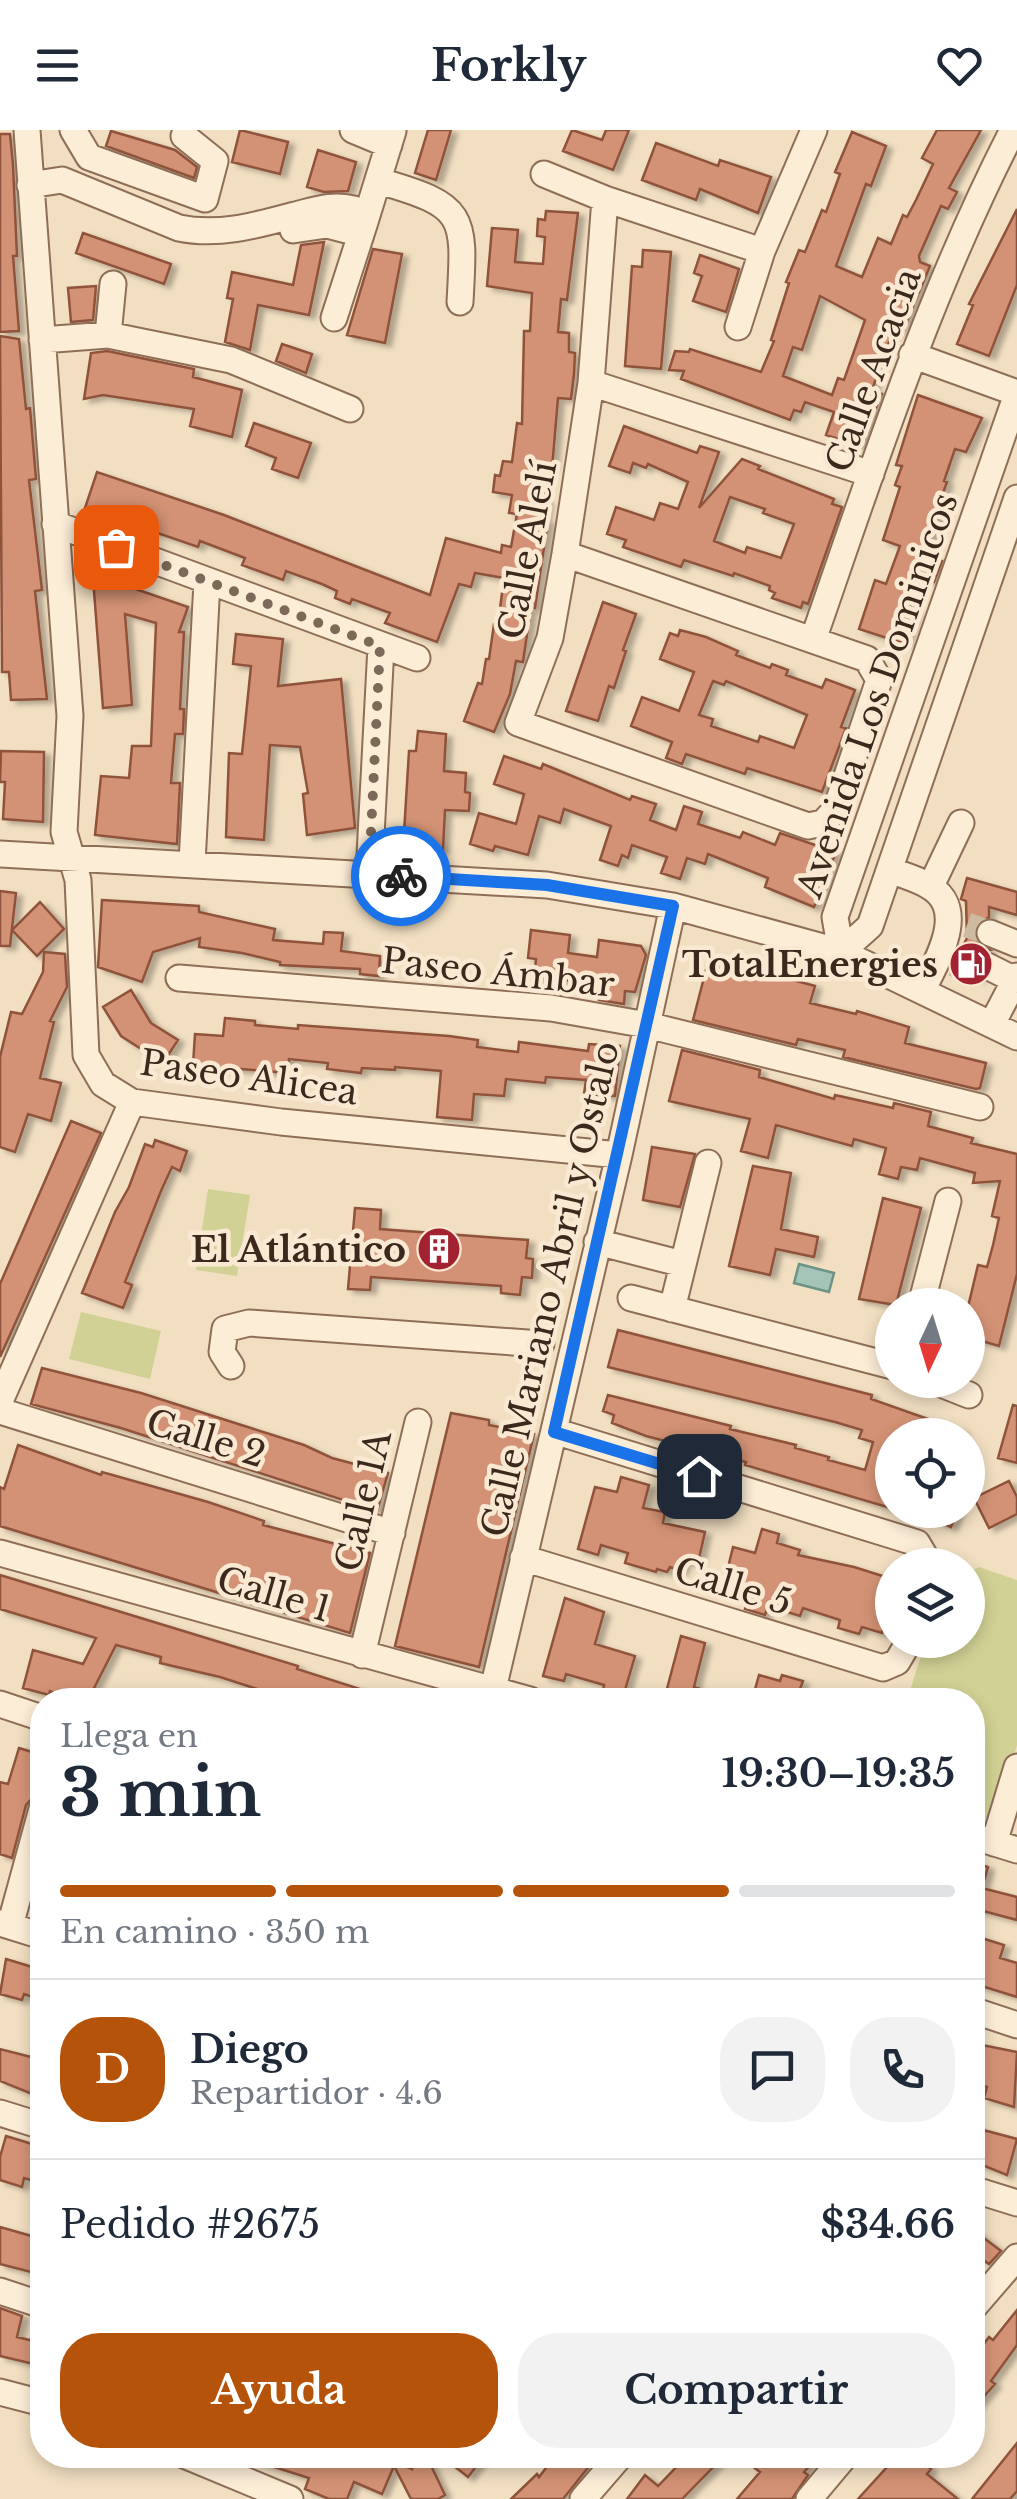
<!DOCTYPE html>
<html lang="es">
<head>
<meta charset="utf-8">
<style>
  :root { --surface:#fff; --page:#f2f2f3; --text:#1f2937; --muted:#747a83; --line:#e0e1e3; --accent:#b45309 }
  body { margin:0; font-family:"Libre Baskerville",serif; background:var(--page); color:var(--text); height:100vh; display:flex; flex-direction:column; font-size:38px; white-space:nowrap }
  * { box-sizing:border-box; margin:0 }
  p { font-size:32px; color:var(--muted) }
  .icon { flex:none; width:55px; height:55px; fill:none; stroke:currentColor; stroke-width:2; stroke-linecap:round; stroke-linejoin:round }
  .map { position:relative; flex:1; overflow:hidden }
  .panel { position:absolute; left:30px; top:1558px; width:955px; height:780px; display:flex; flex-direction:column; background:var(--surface); border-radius:40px; box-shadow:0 5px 15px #0003 }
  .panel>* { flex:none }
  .needle { width:65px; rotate:184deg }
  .controls { position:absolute; left:875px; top:1158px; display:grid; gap:20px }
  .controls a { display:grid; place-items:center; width:110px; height:110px; border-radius:50%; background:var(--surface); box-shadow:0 5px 15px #0003; font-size:50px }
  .pin { position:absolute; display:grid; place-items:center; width:85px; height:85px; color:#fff; margin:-42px; border-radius:20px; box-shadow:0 5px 15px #0006 }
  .courier { position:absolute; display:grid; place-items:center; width:100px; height:100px; margin:-50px; border:8px solid #1a73e8; border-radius:50%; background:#fff; color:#222; box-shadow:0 2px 12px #0007 }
  .summary em { font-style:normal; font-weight:700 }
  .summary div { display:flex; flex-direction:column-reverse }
  .summary { display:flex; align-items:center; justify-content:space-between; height:170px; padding:0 30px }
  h1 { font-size:65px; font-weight:700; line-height:75px }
  .bar { display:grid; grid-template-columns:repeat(4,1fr); gap:15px 10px; align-content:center; height:120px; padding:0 30px }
  .bar i { height:12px; border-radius:8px; background:var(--line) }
  .bar .current { background:var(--accent) }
  .bar p { grid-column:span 4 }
  .line { display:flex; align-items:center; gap:25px; padding:0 30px; border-top:2px solid var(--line) }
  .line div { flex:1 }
  .round { display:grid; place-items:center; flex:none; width:105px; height:105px; border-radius:40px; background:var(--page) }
  .cta { display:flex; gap:20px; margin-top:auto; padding:20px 30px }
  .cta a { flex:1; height:115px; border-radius:40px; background:var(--accent); color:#fff; font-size:40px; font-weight:700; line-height:115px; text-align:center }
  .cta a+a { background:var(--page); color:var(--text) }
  header { display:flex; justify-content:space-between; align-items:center; height:130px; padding:0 30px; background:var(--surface); font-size:45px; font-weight:700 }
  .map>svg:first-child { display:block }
  .green { fill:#d1d195 }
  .water { fill:#a5c4b8; stroke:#6b9485; stroke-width:2.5 }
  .building { fill:#d39275; stroke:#8f533b; stroke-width:2.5; fill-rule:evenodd; filter:url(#shadow) }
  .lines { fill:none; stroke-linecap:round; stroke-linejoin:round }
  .minor-tunnel { stroke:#cebba1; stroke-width:25; stroke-dasharray:25 12; stroke-linecap:butt }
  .minor-casing { stroke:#8e6e57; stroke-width:29 }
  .minor { stroke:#fcedd7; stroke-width:25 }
  .done { stroke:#7c6957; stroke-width:10; stroke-dasharray:0 18 }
  .route { stroke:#1a73e8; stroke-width:12 }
  .labels { text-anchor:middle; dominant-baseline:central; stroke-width:9; stroke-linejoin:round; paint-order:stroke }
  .street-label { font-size:35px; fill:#3c291d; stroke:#f9e9d3 }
  .poi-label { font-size:35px; font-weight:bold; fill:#3c291d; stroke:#f9e9d3; text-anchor:end }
</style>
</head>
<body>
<header><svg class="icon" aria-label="menu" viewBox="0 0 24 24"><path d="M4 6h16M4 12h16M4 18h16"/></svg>Forkly<svg class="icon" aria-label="heart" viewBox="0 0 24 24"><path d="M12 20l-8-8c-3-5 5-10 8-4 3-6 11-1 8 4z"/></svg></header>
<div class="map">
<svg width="1017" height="2369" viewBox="0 0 1017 2369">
  <defs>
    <filter id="shadow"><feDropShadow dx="6" dy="3.5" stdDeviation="2.5" flood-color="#0004"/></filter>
  </defs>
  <rect width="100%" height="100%" fill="#f2dfc2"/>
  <path class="green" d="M208 1059 250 1065 237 1146 196 1140Z
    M81 1182 161 1201 150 1249 69 1229Z
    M979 1437 1017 1450V1615L990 1706 973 1701 972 1570H907L926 1510H968V1443Z"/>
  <path class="water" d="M799 1134 834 1143 829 1162 794 1153Z"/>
  <path class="building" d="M240 0 288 12 280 44 232 32Z
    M428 0H451L436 50 415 43Z
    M572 0 602 10 606 0H629L613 40 563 21Z
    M937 0H981L949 58 957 62 948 79 941 76 919 126 920 132 930 136 907 191 904 189 898 203 893 201 872 260 882 264 859 316 826 305 834 282 805 272 801 282 794 280 790 290 681 249 684 241 669 240 675 221 689 222 690 219 761 242 774 211 771 210 789 153 786 152 799 120 805 122 822 80 826 82 840 44 835 42 852 2 886 16 871 56 866 54 836 136 862 147 878 108 891 114 903 85 907 87 916 70 933 34 922 28ZM820 166 865 190 844 250 838 248 832 265 783 246 793 217 802 220Z
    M111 1 175 20 197 37 194 48 106 16Z
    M0 4H10L13 35 17 126H13L19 201 0 202Z
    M656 13 718 36 720 30 771 47 758 83 700 59 696 70 642 50Z
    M318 20 356 32 348 61 324 62 307 57Z
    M1017 79V155L989 226 957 214 973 175 969 174Z
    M546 81 578 83 567 170 561 169 558 202 569 203V222L575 223 574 244 571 269 558 268 553 327 552 336H548L543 370 547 371 544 390 548 391 535 478 531 477 523 532 516 531 510 564 494 602 464 591 478 553 482 554 486 529H489L494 494H498L504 448 475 443 471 457 459 454 437 512 385 493 390 483 352 469 350 474 335 468 337 461 322 454 286 441 283 450 242 435 245 428 200 411 198 417 85 378 97 342 224 385 430 465 446 408 501 423 502 415 511 417 517 384 509 383 512 365 493 362 495 345 500 346 503 331 512 332 517 293 522 294 524 201H530L532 163 487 156 492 98 518 100 515 132 543 134 545 107 537 106 538 89 545 90Z
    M83 103 171 134 164 154 76 123Z
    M324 112 309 185 258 175 250 220 225 212 233 169 227 168 232 142 293 155 301 115Z
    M373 119 402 124 385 213 347 205Z
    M643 120 671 122 661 239 625 236 632 136 642 137Z
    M700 125 739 139 726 182 693 171 702 146 694 143Z
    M96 156 93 190 71 192 68 158Z
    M0 206 19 209 26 279 30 278 36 349 29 350 42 460 35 461 47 569 11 570 9 542H2Z
    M282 214 312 224 306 243 276 231Z
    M107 221 194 239 193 247 242 260 232 307 190 296 194 279 103 265 84 269 91 223Z
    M918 265 982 288 966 322 955 319 944 351 947 352 940 371 943 372 929 411 934 412 929 426 942 431 934 452 922 448 910 478 916 479 905 514 859 499 875 450 886 454 900 416 883 410 900 357 895 355 902 336 896 335Z
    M254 293 311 313 298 348 272 339 276 328 246 316Z
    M624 296 697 323 700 316 719 322 699 378 742 329 760 336 758 339 834 369 832 374 842 377 808 474 803 472 801 478 772 468 775 463 769 460 770 456 734 443 733 446 684 430 681 437 623 417 626 410 607 404 616 377 654 390 660 373 678 379 688 352 648 334 646 338 633 333 630 343 609 336ZM730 367 765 379 763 383 794 394 781 428 747 417 745 423 714 411Z
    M123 446 124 455 188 477 179 502H184L180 579H184L183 604H175L171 653H180L177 714 95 705 101 646 129 648 132 616H151L156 493 125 484 132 575 103 578 93 448Z
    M603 472 636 484 623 520 626 521 614 558 609 556 598 591 566 581Z
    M680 500 706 507 738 521 736 525 770 538 772 534 788 540 786 545 822 558 826 549 855 560 841 597 846 598 822 662 747 638 745 644 686 624 682 634 666 628 672 612 631 596 642 567 679 581 694 542 660 529 670 503 678 506ZM713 551 724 555 726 551 807 585 794 618 760 606 758 612 711 596 713 589 699 585Z
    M236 504 283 509 278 556 341 549 355 698 307 705 303 664 308 663 300 617 270 615 264 710 226 707 229 623 242 624 251 536 233 534Z
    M418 601 446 604 444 641 466 643 465 662 470 663 469 681 445 680 443 720 403 719 409 621H416Z
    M1 621 44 622 43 692 3 689 5 652H0Z
    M504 626 541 639 543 634 630 670 632 666 656 674 650 690 676 700 684 676 702 682 698 694 740 708 743 702 775 715 780 703 836 722 814 777 765 757 768 748 708 724 705 734 687 728 680 749 661 743 667 727 632 715 628 728 622 725 618 736 600 730 611 696 564 679 560 693 539 686 528 725 495 716 493 721 470 714 479 683 516 694 524 664 494 654Z
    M967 748 1017 762V785L989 777V787L975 796 977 812 990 820 979 822 972 830 971 838 977 848 953 836 967 808 966 771 961 769Z
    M0 761 16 763 10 816H0Z
    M102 770 199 776V782L275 799 273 810 323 814 324 802 343 803 341 821 380 826 379 846 360 844V839L280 835V832L242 823 199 817 200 808 153 822 142 852 98 837Z
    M40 772 64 799 37 826 12 800Z
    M531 800 570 805 568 823 597 827 599 810 641 816 646 825 635 862 625 861 624 874 599 870 601 855 559 849 558 863 533 860 536 829 528 828Z
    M44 822 65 824 67 857 50 891 54 892 40 948 61 953 51 991 28 984 15 1022 0 1017V927L11 882 22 884 43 842Z
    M708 832 747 842 748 838 815 856 810 873 856 884 857 881 909 897 905 913 986 933 980 958 976 959 843 927 845 920 798 909 796 915 693 890Z
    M131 860 151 893 178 910 163 933 121 906 103 877Z
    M225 888 255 891V895L298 899V895L449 906 478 910 477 917 518 922 519 912 588 921 589 914 620 916 615 966 584 964 586 950 546 947 545 953 506 949 504 966 474 964 472 990 437 987 441 941 395 937V940L362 938 361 943 327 939 328 933 289 929 288 943 193 935 195 904 223 906Z
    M682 920 760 940 759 947 834 969 835 965 893 978 894 973 931 982 928 996 973 1008 971 1013 1017 1024V1144L999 1216 968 1207V1177L978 1135 987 1137 993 1115 999 1088 992 1086 1000 1051 973 1053 975 1043 920 1028 917 1040 901 1037 898 1049 879 1044 886 1018 854 1009 852 1016 776 995 768 1028 741 1021 750 989 669 971Z
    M71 991 101 1003 0 1227V1154Z
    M155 1010 187 1021 180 1041 172 1037 161 1061 125 1152 132 1155 123 1178 82 1163 115 1082 129 1057 145 1014 153 1017Z
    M652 1017 695 1024 680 1077 643 1070Z
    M753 1036 791 1043 781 1099 818 1107 814 1127 776 1119 770 1145 729 1136Z
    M883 1068 921 1078 896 1175 859 1169Z
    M355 1078 381 1080 380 1099 528 1110 526 1128 533 1129 532 1148 522 1147 520 1165 501 1163V1156L371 1147 370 1160 348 1159Z
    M618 1200 872 1265 871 1269 962 1301V1305H892V1354L887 1377 745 1335 746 1332 646 1306 612 1293 614 1285 603 1281 608 1265 731 1296 730 1299 796 1315 795 1318 829 1327 828 1330 865 1340 873 1312 859 1308 862 1300 835 1292 608 1237Z
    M42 1238 141 1263 304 1315 332 1328 388 1343 377 1381 121 1298 31 1274Z
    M1013 1275 1017 1276V1333L998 1328Z
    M451 1283 489 1290V1295L534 1304 479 1537 395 1516Z
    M18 1315 101 1345 102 1342 208 1372 264 1391 263 1395 370 1423 350 1503 0 1396V1357L4 1359Z
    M621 1347 649 1355 643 1378 665 1382 663 1393 705 1402 698 1433 685 1430 682 1441 670 1437 667 1442 657 1439 656 1442 625 1433 628 1423 601 1415 598 1425 578 1419 595 1357 617 1362Z
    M1009 1351 1017 1367V1384L989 1398 974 1368Z
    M911 1380H958L951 1397Z
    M762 1399 779 1404 777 1413 800 1420 798 1425 854 1437 892 1449V1488L886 1487 882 1503 862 1497 859 1504 838 1498 840 1490 803 1478 800 1486 768 1476 765 1485 745 1479 748 1468 722 1462 733 1417 755 1423Z
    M0 1445 298 1536 297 1539 385 1567 384 1570H291L220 1547 160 1533 161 1527 116 1515 88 1570H68L50 1561 49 1565 23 1558 33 1520 83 1534 96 1508 0 1479Z
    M565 1468 604 1482 595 1514 635 1526 623 1567 603 1561 604 1555 566 1544 564 1551 543 1546Z
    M681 1506 705 1513 694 1557 725 1567V1570H664Z
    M759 1545 780 1551 782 1545 803 1551 800 1559 826 1566 825 1570H752Z
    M19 1618 42 1625V1636L35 1665 26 1675 12 1728 0 1724V1652L8 1654Z
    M972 1732 988 1737 982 1758 1017 1767V1790L972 1778Z
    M972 1805 1004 1815 1000 1828 1017 1833V1867L972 1853Z
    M6 1829 42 1840V1870L24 1864 22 1870 0 1864Z
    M39 1901H42V1968L0 1951V1919L31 1927Z
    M972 1913 1017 1922 1014 1977 984 1968 987 1957 972 1953Z
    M972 1997 1017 2009 1007 2045 972 2031Z
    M6 2006 42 2017V2053L24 2048 22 2057 0 2050V2027Z
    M0 2097 42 2109 35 2143 0 2134Z
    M972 2099 1001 2121 989 2134 972 2122Z
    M0 2178 22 2186 17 2207 42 2213V2236L0 2226Z
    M1017 2180V2215L991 2251 995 2254 972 2280V2236L980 2227 976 2224 989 2207 993 2210Z
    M1017 2313V2361L1010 2369H972Z
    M246 2325H378L412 2339 411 2325H426L445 2365 438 2369H411L394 2336 382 2364 354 2352 347 2369H329L305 2359 309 2348 246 2328Z
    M440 2325H485L468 2347Z
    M556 2325H598L563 2369H511L537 2344 539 2347Z
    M688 2325H725L682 2369H627L645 2345 658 2356Z
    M760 2325H820L804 2342 808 2345 792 2369H737L760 2342 752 2336Z
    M898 2325H932L925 2334 931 2339 927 2344 958 2369H858Z"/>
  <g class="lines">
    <path class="minor-tunnel" d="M967 795 990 803
      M954 834 981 847"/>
    <defs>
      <path id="minor" d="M27 0 70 586 64 702 78 750 86 925 103 954 132 972 281 992 619 1025
        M73 0 89 27 205 69 215 31 184 6
        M353 0 389 15
        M544 44 605 69 762 121
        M379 51C467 76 465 85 460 172
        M30 55 62 50 179 98C217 106 254 96 291 86 313 81 332 73 354 79L358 94 364 95 334 188
        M364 95 393 1
        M293 100 327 95 346 100 358 94
        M738 197 762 121 814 0
        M108 205 113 154
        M42 210 108 205 231 230 350 279
        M912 225 1017 263
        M591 253 871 344
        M55 394 417 528
        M565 424 867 529 879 550 836 679 823 693 808 696 518 593 550 508 565 424 591 253 605 69
        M813 510C873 337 929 163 1013 0
        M0 724 547 755 673 776 841 822 1017 907
        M192 733 207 452
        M890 740C902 745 915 748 927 755 970 778 937 830 922 861
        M369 744 381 516
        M931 756 961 693
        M990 803 1017 814
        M841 822 835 787 1017 264
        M841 822 870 796 1017 368
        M987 836 1015 850
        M179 848 551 878 647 895 980 977
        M992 894 1017 846
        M597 1112 683 1134
        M631 1168 892 1236
        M921 1175 948 1071
        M672 1179 708 1033
        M231 1236 222 1222 225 1199 249 1193 541 1214
        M931 1250 969 1265
        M0 1271 132 972
        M0 1281 392 1403
        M554 1301 917 1413 930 1435
        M0 1423 530 1570
        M523 1428 883 1538 897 1532 910 1510
        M362 1525 418 1292
        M493 1559 619 1025 673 776
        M0 1574 42 1588
        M972 1706 1017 1720
        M994 1713 1017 1637
        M0 1793 42 1806
        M10 1796 42 1679
        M972 1880 1017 1895
        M0 1983 42 1996
        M972 2059 1017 2073
        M0 2161 42 2175
        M972 2179 1017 2127
        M0 2262 42 2273
        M184 2325 290 2369
        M583 2369 621 2325
        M809 2369 846 2325"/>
    </defs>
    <use href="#minor" class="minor-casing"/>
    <use href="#minor" class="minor"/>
  </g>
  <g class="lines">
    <path class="done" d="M116 417 380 516 369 744 401 746"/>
    <path class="route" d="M401 746 547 755 673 776 554 1302 699 1346"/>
  </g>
  <defs>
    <symbol id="fuel-disc" viewBox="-11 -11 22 22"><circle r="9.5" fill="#a22231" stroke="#f9e9d3"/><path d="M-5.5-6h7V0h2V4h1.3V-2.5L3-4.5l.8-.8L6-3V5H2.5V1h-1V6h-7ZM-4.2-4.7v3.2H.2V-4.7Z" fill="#fff"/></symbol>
    <symbol id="building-disc" viewBox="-11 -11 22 22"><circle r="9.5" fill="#a22231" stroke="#f9e9d3"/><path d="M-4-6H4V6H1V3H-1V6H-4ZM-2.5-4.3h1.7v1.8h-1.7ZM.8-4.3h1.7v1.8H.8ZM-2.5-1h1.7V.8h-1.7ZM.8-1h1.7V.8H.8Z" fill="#fff"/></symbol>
  </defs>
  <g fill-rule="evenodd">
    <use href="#fuel-disc" x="946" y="809" width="50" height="50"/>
    <use href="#building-disc" x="414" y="1094" width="50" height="50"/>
  </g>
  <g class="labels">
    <g class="street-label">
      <text transform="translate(873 240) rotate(-70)">Calle Acacia</text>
      <text transform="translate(527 420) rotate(-79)">Calle Alelí</text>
      <text transform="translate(877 565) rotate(-71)">Avenida Los Dominicos</text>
      <text transform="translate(498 842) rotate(6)">Paseo Ámbar</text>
      <text transform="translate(249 947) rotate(8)">Paseo Alicea</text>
      <text transform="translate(550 1159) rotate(-77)">Calle Mariano Abril y Ostalo</text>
      <text transform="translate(206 1308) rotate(17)">Calle 2</text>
      <text transform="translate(363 1371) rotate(-77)">Calle 1A</text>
      <text transform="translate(733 1456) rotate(17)">Calle 5</text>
      <text transform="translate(274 1464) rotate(16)">Calle 1</text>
    </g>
    <g class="poi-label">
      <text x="938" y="834">TotalEnergies</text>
      <text x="406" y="1119">El Atlántico</text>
    </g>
  </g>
</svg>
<div class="controls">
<a><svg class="needle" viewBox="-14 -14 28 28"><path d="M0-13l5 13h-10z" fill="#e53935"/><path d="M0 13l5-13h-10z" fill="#747a83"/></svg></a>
<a><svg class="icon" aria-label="locate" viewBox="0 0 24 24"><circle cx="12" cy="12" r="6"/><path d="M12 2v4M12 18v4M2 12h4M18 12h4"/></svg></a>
<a><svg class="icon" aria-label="layers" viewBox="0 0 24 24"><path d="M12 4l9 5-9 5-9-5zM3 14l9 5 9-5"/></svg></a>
</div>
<div class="pin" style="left:116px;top:417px;background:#ea580c"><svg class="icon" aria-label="bag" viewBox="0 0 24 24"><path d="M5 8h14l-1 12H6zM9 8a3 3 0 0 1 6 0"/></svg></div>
<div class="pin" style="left:699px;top:1346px;background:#1f2937"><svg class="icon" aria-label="home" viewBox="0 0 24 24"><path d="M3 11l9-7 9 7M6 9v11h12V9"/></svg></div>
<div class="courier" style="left:401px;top:746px"><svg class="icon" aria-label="bike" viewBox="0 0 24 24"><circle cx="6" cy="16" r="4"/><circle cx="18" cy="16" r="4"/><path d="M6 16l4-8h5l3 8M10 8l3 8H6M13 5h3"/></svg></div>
<section class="panel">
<div class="summary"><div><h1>3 min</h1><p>Llega en</p></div><em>19:30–19:35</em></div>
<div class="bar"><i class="current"></i><i class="current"></i><i class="current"></i><i></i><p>En camino · 350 m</p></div>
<div class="line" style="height:180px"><b class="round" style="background:var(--accent);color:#fff">D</b><div><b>Diego</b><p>Repartidor · 4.6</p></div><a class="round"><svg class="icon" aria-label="chat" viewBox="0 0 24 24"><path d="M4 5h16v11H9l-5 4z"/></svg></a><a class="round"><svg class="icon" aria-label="phone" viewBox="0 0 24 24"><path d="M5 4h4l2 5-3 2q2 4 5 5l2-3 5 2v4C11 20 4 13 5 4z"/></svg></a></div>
<div class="line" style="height:130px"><div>Pedido #2675</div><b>$34.66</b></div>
<div class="cta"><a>Ayuda</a><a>Compartir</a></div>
</section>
</div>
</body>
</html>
